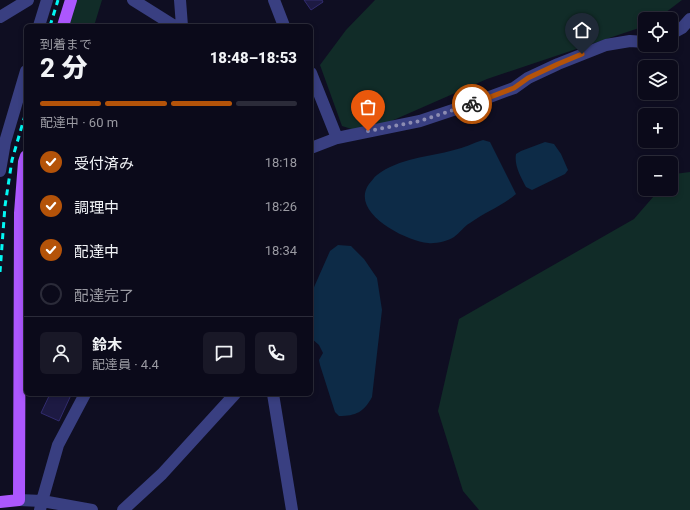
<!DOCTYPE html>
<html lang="ja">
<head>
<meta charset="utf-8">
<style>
  :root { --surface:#0b0a1a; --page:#191827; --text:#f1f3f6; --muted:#9a9aa2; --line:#2b2b39; --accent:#b45309 }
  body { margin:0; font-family:Roboto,"Noto Sans JP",sans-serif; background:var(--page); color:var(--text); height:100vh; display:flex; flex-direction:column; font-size:15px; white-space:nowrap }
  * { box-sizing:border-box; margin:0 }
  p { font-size:13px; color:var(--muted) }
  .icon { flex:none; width:22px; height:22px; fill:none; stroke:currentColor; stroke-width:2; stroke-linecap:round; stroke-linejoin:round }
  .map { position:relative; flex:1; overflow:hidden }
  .side { position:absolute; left:24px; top:24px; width:289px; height:372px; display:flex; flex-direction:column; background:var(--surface); border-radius:6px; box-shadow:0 2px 6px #0003,0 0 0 1px var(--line) }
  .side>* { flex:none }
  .buttons { position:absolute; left:638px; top:12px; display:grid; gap:8px }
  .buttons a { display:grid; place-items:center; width:40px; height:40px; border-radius:6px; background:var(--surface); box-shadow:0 2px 6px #0003,0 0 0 1px var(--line); font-size:20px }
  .pin { position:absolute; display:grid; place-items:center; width:34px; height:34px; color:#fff; margin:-41px -17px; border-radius:50% 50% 50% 0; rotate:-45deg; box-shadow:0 0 4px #0007 }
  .pin .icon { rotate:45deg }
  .courier { position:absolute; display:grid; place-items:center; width:40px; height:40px; margin:-20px; border:3px solid #b45309; border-radius:50%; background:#fff; color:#222; box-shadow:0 1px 5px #0007 }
  .summary em { font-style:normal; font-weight:800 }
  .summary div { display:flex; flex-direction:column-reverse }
  .summary { display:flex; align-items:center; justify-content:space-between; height:68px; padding:0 16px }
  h1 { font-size:26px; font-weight:800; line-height:30px }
  .bar { display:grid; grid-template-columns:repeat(4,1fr); gap:6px 4px; align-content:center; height:48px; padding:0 16px }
  .bar i { height:5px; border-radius:3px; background:var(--line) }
  .bar .on { background:var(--accent) }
  .bar p { grid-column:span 4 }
  .line { display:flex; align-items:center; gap:10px; padding:0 16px; border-top:1px solid var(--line) }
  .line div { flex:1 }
  .round { display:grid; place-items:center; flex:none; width:42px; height:42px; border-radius:6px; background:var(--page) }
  ol { padding:0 16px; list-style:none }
  li { display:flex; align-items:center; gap:12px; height:44px }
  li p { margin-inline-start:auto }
  li .icon { padding:4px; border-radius:50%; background:var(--accent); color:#fff; stroke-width:4 }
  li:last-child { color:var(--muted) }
  li i { width:22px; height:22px; border:2px solid var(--line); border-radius:50% }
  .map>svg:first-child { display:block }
  .green { fill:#112c28 }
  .water { fill:#0d2b47 }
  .building { fill:#1d1a43; stroke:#322c6f }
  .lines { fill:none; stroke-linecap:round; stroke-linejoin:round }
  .minor { stroke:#393f81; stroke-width:12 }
  .major { stroke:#ac57fe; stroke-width:12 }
  .rail { stroke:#02f8f4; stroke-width:3; stroke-dasharray:6 5; stroke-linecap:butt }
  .done { stroke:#8c8cb2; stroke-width:4; stroke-dasharray:0 7.2 }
  .route { stroke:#b45309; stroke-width:5 }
</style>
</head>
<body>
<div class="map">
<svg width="690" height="510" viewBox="0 0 690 510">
  <rect width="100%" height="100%" fill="#0f0e22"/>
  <path class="green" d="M76 0H102L94 26H68Z
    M375 0H682L657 19H645V26L487 79 364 133 342 126 320 65 346 30Z
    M690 172V510H479L463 491 438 411 459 319 634 219 660 189H671V177L674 174Z"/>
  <path class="water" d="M483 140 490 142 516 194C502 206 485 212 470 223 464 226 460 233 454 237 448 241 435 244 428 243 405 241 349 212 369 184 372 181 374 177 377 175 399 158 429 157 454 150 464 148 473 143 483 140Z
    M545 142 554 144 561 154 568 170 565 174 532 190 526 187C521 177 514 166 516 154L521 151Z
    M338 245 351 246 364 259 377 278 382 310 372 397C364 412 356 416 339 416L335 412 320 365 319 360 323 353 319 345 311 338V294L330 251Z"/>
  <path class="building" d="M304 0H322L323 2 311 10Z
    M50 394H69L71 395 59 421 41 413Z"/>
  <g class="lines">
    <path class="minor" d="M133 0 173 25 181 26
      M180 0 182 26
      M274 0 284 26
      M0 17 28 0
      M39 26 47 0
      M671 34 682 28 690 19
      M311 73 337 138
      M311 148 337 138 420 121 468 105 514 88 528 78 558 64 606 45 630 41 645 42
      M0 171 5 142 26 71
      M273 394 292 510
      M19 500 42 501 92 510
      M40 510 42 501 58 445 85 394
      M123 510 162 474 235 394"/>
    <path class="major" d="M63 26 71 0
      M0 502 19 500 20 213 24 162 26 156"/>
    <path class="rail" d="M50 26 58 0
      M0 272 5 206 12 160 26 112"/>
  </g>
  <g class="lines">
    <path class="done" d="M368 131 420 121 472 104"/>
    <path class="route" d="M472 104 514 88 528 78 558 64 582 54"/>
  </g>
</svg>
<div class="buttons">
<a><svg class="icon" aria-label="locate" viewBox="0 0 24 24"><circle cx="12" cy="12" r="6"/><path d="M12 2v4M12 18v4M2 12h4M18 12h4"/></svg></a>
<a><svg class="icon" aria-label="layers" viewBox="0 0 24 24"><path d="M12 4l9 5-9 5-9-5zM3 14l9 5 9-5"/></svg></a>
<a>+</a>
<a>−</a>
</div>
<div class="pin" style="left:368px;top:131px;background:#ea580c"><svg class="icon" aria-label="bag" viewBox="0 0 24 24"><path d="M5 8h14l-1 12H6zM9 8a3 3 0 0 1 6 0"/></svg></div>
<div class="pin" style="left:582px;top:54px;background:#1f2937"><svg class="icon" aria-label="home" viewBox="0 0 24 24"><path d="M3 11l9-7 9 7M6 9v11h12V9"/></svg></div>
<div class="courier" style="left:472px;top:104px"><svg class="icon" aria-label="bike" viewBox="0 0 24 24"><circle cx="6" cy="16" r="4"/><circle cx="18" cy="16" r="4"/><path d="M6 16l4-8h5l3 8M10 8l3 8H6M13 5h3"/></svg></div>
<section class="side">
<div class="summary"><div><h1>2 分</h1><p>到着まで</p></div><em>18:48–18:53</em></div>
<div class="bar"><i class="on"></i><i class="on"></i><i class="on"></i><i></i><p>配達中 · 60 m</p></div>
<ol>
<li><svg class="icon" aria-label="check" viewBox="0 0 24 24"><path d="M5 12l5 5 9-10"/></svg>受付済み<p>18:18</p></li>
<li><svg class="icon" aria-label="check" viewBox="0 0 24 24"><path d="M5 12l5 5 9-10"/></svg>調理中<p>18:26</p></li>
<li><svg class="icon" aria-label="check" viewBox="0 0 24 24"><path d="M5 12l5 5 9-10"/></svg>配達中<p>18:34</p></li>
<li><i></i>配達完了</li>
</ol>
<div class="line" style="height:72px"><a class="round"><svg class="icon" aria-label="person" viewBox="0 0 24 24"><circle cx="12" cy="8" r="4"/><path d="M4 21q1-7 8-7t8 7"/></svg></a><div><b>鈴木</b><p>配達員 · 4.4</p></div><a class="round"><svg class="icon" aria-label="chat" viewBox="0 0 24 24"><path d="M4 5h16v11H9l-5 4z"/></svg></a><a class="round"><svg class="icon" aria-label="phone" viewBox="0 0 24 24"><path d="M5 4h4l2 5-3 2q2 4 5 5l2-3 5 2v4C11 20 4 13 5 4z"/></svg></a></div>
</section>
</div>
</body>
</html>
